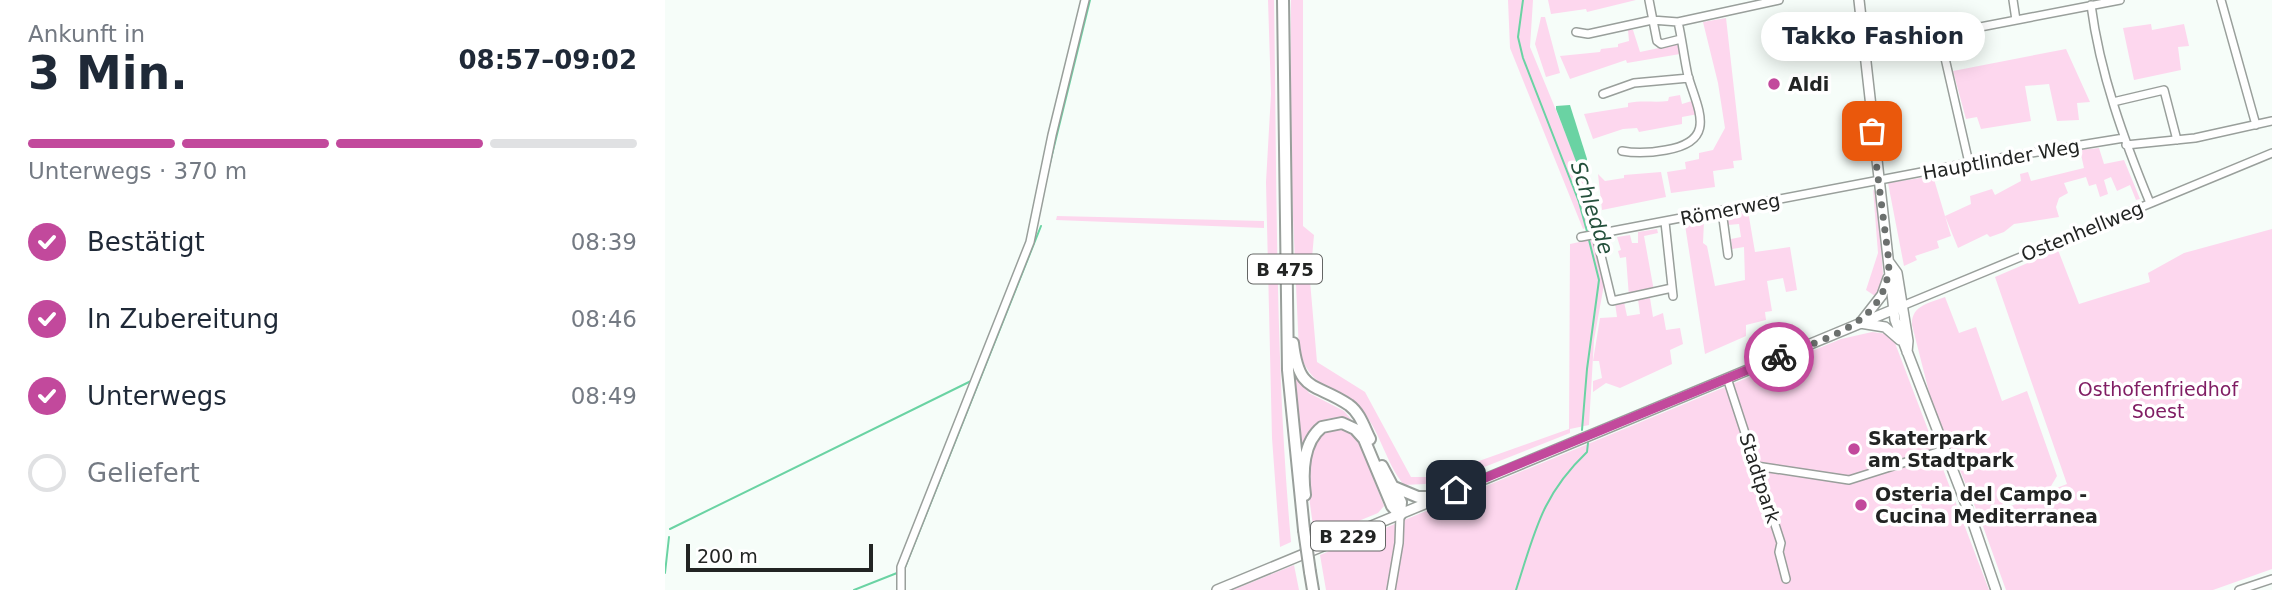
<!DOCTYPE html>
<html lang="de">
<head>
<meta charset="utf-8">
<style>
  :root { --surface:#fff; --page:#f6f6f7; --text:#1f2937; --muted:#747a83; --line:#e0e1e3; --accent:#c2499c }
  body { margin:0; font-family:"DejaVu Sans",sans-serif; background:var(--page); color:var(--text); height:100vh; display:flex; flex-direction:column; font-size:26px; white-space:nowrap }
  * { box-sizing:border-box; margin:0 }
  p { font-size:23px; color:var(--muted) }
  .icon { flex:none; width:38px; height:38px; fill:none; stroke:currentColor; stroke-width:2; stroke-linecap:round; stroke-linejoin:round }
  .map { position:relative; flex:1; overflow:hidden }
  .details { display:flex; flex-direction:column; background:var(--surface); width:665px }
  .details>* { flex:none }
  .scale { position:absolute; left:21px; bottom:18px; width:187px; box-sizing:border-box; padding-left:7px; border:4px solid #222423; border-top:0; font-size:19px; line-height:24px; white-space:nowrap; color:#222423; -webkit-text-stroke:5px #fff; paint-order:stroke }
  .pin { position:absolute; display:grid; place-items:center; width:60px; height:60px; color:#fff; margin:-30px; border-radius:14px; box-shadow:0 4px 10px #0006 }
  .courier { position:absolute; display:grid; place-items:center; width:70px; height:70px; margin:-35px; border:5px solid #c2499c; border-radius:50%; background:#fff; color:#222; box-shadow:0 2px 9px #0007 }
  .bubble { position:absolute; height:49px; border-radius:24px; background:var(--surface); box-shadow:0 4px 18px #0003; font-size:23px; font-weight:700; line-height:49px; text-align:center }
  .overview em { font-style:normal; font-weight:700 }
  .overview div { display:flex; flex-direction:column-reverse }
  .overview { display:flex; align-items:center; justify-content:space-between; height:119px; padding:0 28px }
  h1 { font-size:46px; font-weight:700; line-height:52px }
  .bar { display:grid; grid-template-columns:repeat(4,1fr); gap:10px 7px; align-content:center; height:84px; padding:0 28px }
  .bar i { height:9px; border-radius:5px; background:var(--line) }
  .bar .current { background:var(--accent) }
  .bar p { grid-column:span 4 }
  ol { padding:0 28px; list-style:none }
  li { display:flex; align-items:center; gap:21px; height:77px }
  li p { margin-inline-start:auto }
  li .icon { padding:7px; border-radius:50%; background:var(--accent); color:#fff; stroke-width:4 }
  li:last-child { color:var(--muted) }
  li i { width:38px; height:38px; border:4px solid var(--line); border-radius:50% }
  main { display:flex; flex:1; min-height:0 }
  .map>svg:first-child { display:block }
  .green { fill:#fdd7ee }
  .water { fill:#6ad3a3 }
  .lines { fill:none; stroke-linecap:round; stroke-linejoin:round }
  .stream { stroke:#6ad3a3; stroke-width:2 }
  .minor-casing { stroke:#999f9b; stroke-width:10 }
  .major-casing { stroke:#999f9b; stroke-width:12 }
  .highway-casing { stroke:#999f9b; stroke-width:14 }
  .minor { stroke:#fff; stroke-width:7 }
  .major { stroke:#fff; stroke-width:9 }
  .highway { stroke:#fff; stroke-width:10 }
  .highway-bridge-casing { stroke:#999f9b; stroke-width:14; stroke-linecap:butt }
  .highway-bridge { stroke:#fff; stroke-width:10 }
  .done { stroke:#6c706e; stroke-width:7; stroke-dasharray:0 12.6 }
  .route { stroke:#c2499c; stroke-width:9 }
  .poi-dot { fill:#c2499c; stroke:#fff; stroke-width:2.5 }
  .labels { text-anchor:middle; dominant-baseline:central; stroke-width:7; stroke-linejoin:round; paint-order:stroke }
  .shield { fill:#fff; stroke:#646665; stroke-width:2 }
  .shield-label { font-size:18px; font-weight:bold; fill:#222423 }
  .poi-label { font-size:19px; font-weight:bold; fill:#222423; stroke:#fff; text-anchor:start }
  .street-label { font-size:19px; fill:#222423; stroke:#fff }
  .park-label { font-size:19px; fill:#801e64; stroke:#fff }
  .water-label { font-size:21px; font-style:italic; fill:#24503c; stroke:#fff }
</style>
</head>
<body>
<main>
<section class="details">
<div class="overview"><div><h1>3 Min.</h1><p>Ankunft in</p></div><em>08:57–09:02</em></div>
<div class="bar"><i class="current"></i><i class="current"></i><i class="current"></i><i></i><p>Unterwegs · 370 m</p></div>
<ol>
<li><svg class="icon" aria-label="check" viewBox="0 0 24 24"><path d="M5 12l5 5 9-10"/></svg>Bestätigt<p>08:39</p></li>
<li><svg class="icon" aria-label="check" viewBox="0 0 24 24"><path d="M5 12l5 5 9-10"/></svg>In Zubereitung<p>08:46</p></li>
<li><svg class="icon" aria-label="check" viewBox="0 0 24 24"><path d="M5 12l5 5 9-10"/></svg>Unterwegs<p>08:49</p></li>
<li><i></i>Geliefert</li>
</ol>
</section>
<div class="map">
<svg width="1607" height="590" viewBox="0 0 1607 590">
  <rect width="100%" height="100%" fill="#f6fdf9"/>
  <path class="green" d="M603 0H609C612 181 610 362 626 542L615 547 607 438 601 182 606 94Z
    M626 0H638V226L649 235 645 281 652 362 700 392 746 477H769L904 429 905 244 929 239 940 279 929 340 924 425 905 429V433L779 483 739 485C721 463 716 434 699 413 675 383 650 396 634 352L625 149Z
    M843 0H868L865 47 930 205 933 223 918 229 845 48Z
    M883 0H971L922 12 921 9 886 14Z
    M876 17H880L895 73 881 77 870 44Z
    M1061 18 1077 160 1068 161 1069 168 1048 171 1050 187 1006 193 1002 172 1021 169 1020 162 1034 159V153L1048 150 1060 128 1053 83 1038 22Z
    M1486 24 1487 30 1519 24 1524 46 1513 47 1516 70 1469 80 1458 28Z
    M963 30H968L975 52 1013 44 1015 54 962 63 961 60 905 79 895 56 935 52 936 49 953 47V44L964 41Z
    M1401 49 1425 102 1412 103 1414 120 1392 121 1384 84 1360 86 1366 121 1316 129 1312 117 1301 119 1288 71Z
    M1015 95 1017 104 1030 100 1033 114 1017 117V124L974 132 972 128 958 129 928 139 919 114 963 107V103C978 100 990 103 1003 101L1004 97Z
    M1434 148 1439 164 1459 160 1475 199 1471 200 1465 185 1452 191 1446 177 1439 180 1443 194 1435 197 1431 184 1424 186 1421 177 1399 183 1403 193 1394 198 1391 207 1394 217 1349 224 1339 232 1325 237 1322 234 1293 248 1280 216 1286 236 1272 241 1274 248 1250 256 1252 260 1239 266 1223 183 1268 176 1280 216 1306 204 1305 196 1327 189 1330 195 1356 181 1355 174 1363 172 1366 181 1419 168 1415 150Z
    M996 172 1001 197 937 210 933 174 940 181 959 178V175Z
    M1208 189 1212 196 1218 274 1213 298 1201 290 1213 253Z
    M1083 211 1090 252 1125 247 1132 290 1121 292 1118 278 1102 281 1107 311 1100 312 1101 320 1081 325V336L1040 354 1020 225 1039 221 1038 243 1042 246 1050 286 1080 280 1079 247 1067 249 1066 239 1076 237 1074 224 1063 225 1061 215Z
    M392 216 599 221V228L391 220Z
    M992 229 993 233 979 236 989 291 964 297 961 257 955 258 953 251 956 250 952 237 965 235 967 243H973V232Z
    M1607 229V569L1548 590H1341L1315 518 1402 484 1330 277 1393 250 1414 304 1485 282 1483 273 1519 253Z
    M1280 297 1294 333 1311 327 1337 401 1362 391 1392 476 1386 486 1313 514 1266 400 1247 325C1246 305 1265 303 1280 297Z
    M985 298 988 317 998 313 1001 330 1015 328 1018 344 1005 350 1007 364 955 388 941 383 928 392V381L937 378 934 361H928L935 318 952 317 950 303 959 302 962 316 975 314 973 299Z
    M1207 332 1223 334 1230 343 1324 590H661L655 555 1176 339Z
    M630 373 644 393 679 411 692 426C658 403 641 432 635 462Z
    M678 426 692 436 719 506 713 513 650 539C645 504 637 468 653 433Z
    M629 565 634 590H568Z"/>
  <path class="water" d="M905 105 922 159 921 169 912 164 891 109V106Z"/>
  <g class="lines">
    <path class="stream" d="M858 0 853 37 858 58 914 202 923 235
      M381 179 425 0
      M917 430 922 369 934 280 924 240
      M5 529 306 381
      M239 570 376 226
      M0 573 4 537
      M189 590 232 573
      M851 590C870 532 876 496 922 452L923 443"/>
    <defs>
      <path id="minor" d="M984 0 992 41 996 44 1016 39
        M1348 0 1351 20
        M1556 0 1591 125
        M1426 5C1435 74 1459 140 1485 203
        M911 32 923 34 987 20 1013 22 1114 0
        M938 94 969 83 1024 78
        M1448 102 1499 90 1512 140
        M1461 145 1530 138 1607 121
        M957 151C973 154 985 153 1001 150 1053 141 1033 110 1023 76 1019 58 1017 39 1013 22
        M1304 163 1277 45 1279 34 1455 0
        M1057 211 1063 255
        M1000 222 1008 296
        M931 235 947 301 1007 288
        M916 237 1304 163 1459 138
        M1237 306 1607 153
        M1062 378 1116 543 1114 552 1121 579
        M1091 466 1184 480 1279 450
        M236 590V567L365 242 387 135 420 0
        M726 590 734 543 735 515
        M1574 590 1607 579"/>
      <path id="major" d="M1194 0 1230 320 1307 520 1331 590
        M1224 262 1232 273 1243 341 1242 352
        M1196 322 1217 295 1223 278
        M1195 323 1220 327 1235 340
        M552 590 1237 306"/>
      <path id="highway" d="M618 0 623 370 639 530
        M628 343C634 394 650 382 684 405 695 413 699 427 705 439
        M717 466 736 502 735 515
        M729 487 753 497H776
        M640 495C637 472 638 442 657 427L677 423 690 429 699 439 727 506 735 515
        M645 572 648 590"/>
    </defs>
    <use href="#minor" class="minor-casing"/>
    <use href="#major" class="major-casing"/>
    <use href="#highway" class="highway-casing"/>
    <use href="#minor" class="minor"/>
    <use href="#major" class="major"/>
    <use href="#highway" class="highway"/>
    <defs>
      <path id="highway-bridge" d="M639 530 645 572"/>
    </defs>
    <use href="#highway-bridge" class="highway-bridge-casing"/>
    <use href="#highway-bridge" class="highway-bridge"/>
  </g>
  <g class="lines">
    <path class="done" d="M1114 357C1161 337 1223 325 1224 262L1207 131"/>
    <path class="route" d="M791 490 1114 357"/>
  </g>
  <g class="poi-dot">
    <circle cx="1109" cy="84" r="7"/>
    <circle cx="1189" cy="449" r="7"/>
    <circle cx="1196" cy="505" r="7"/>
  </g>
  <g class="labels">
    <g class="shield">
      <rect x="583" y="254.5" width="74" height="29" rx="5"/>
      <rect x="646" y="521.5" width="74" height="29" rx="5"/>
    </g>
    <g class="shield-label">
      <text x="620" y="269">B 475</text>
      <text x="683" y="536">B 229</text>
    </g>
    <g class="poi-label">
      <text x="1123" y="84">Aldi</text>
      <text x="1203" y="438">Skaterpark<tspan x="1203" dy="22">am Stadtpark</tspan></text>
      <text x="1210" y="494">Osteria del Campo -<tspan x="1210" dy="22">Cucina Mediterranea</tspan></text>
    </g>
    <g class="street-label">
      <text transform="translate(1336 159) rotate(-10)">Hauptlinder Weg</text>
      <text transform="translate(1065 209) rotate(-11)">Römerweg</text>
      <text transform="translate(1417 231) rotate(-22)">Ostenhellweg</text>
      <text transform="translate(1095 478) rotate(72)">Stadtpark</text>
    </g>
    <g class="park-label">
      <text x="1493" y="389">Osthofenfriedhof<tspan x="1493" dy="22">Soest</tspan></text>
    </g>
    <g class="water-label">
      <text transform="translate(927 208) rotate(72)">Schledde</text>
    </g>
  </g>
</svg>
<div class="scale">200 m</div>
<div class="pin" style="left:1207px;top:131px;background:#ea580c"><svg class="icon" aria-label="bag" viewBox="0 0 24 24"><path d="M5 8h14l-1 12H6zM9 8a3 3 0 0 1 6 0"/></svg></div>
<div class="pin" style="left:791px;top:490px;background:#1f2937"><svg class="icon" aria-label="home" viewBox="0 0 24 24"><path d="M3 11l9-7 9 7M6 9v11h12V9"/></svg></div>
<div class="courier" style="left:1114px;top:357px"><svg class="icon" aria-label="bike" viewBox="0 0 24 24"><circle cx="6" cy="16" r="4"/><circle cx="18" cy="16" r="4"/><path d="M6 16l4-8h5l3 8M10 8l3 8H6M13 5h3"/></svg></div>
<div class="bubble" style="left:1096px;top:12px;width:224px">Takko Fashion</div>
</div>
</main>
</body>
</html>
